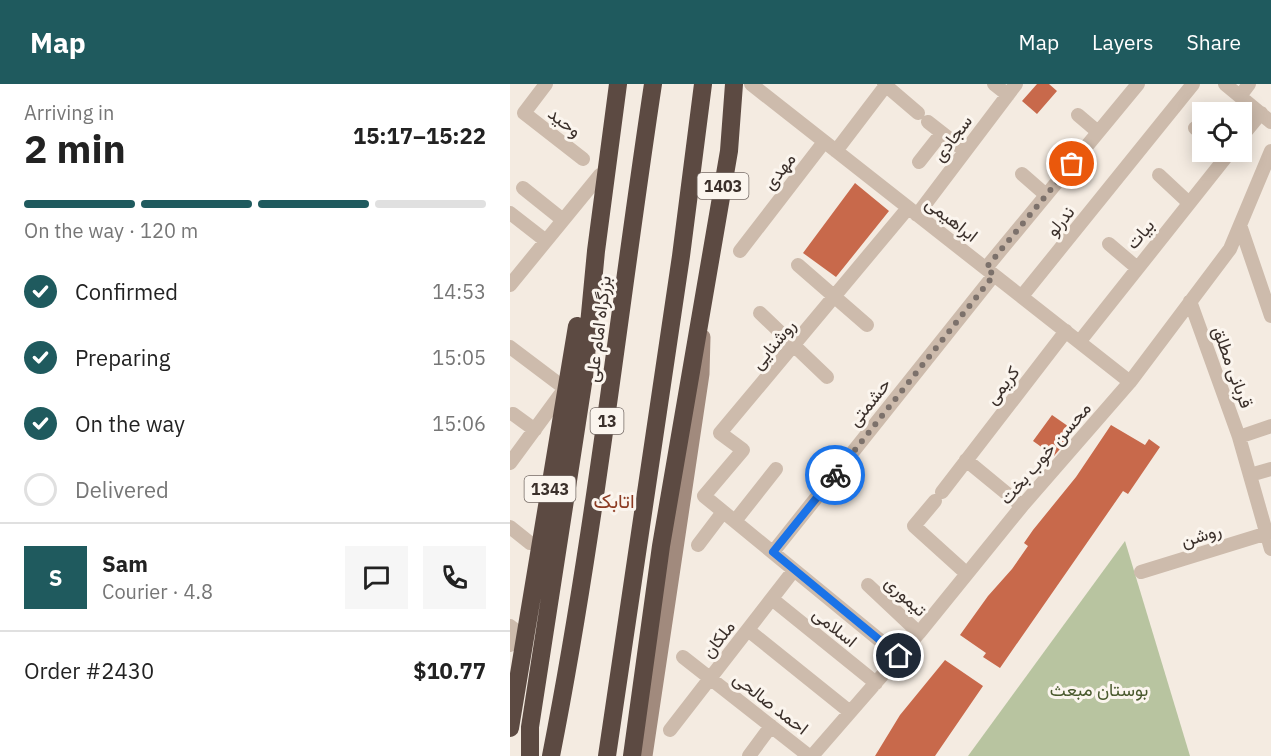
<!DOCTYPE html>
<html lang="en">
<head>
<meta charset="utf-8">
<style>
  :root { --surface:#fff; --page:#f6f6f6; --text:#222; --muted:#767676; --line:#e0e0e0; --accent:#1f5a5e }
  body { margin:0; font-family:"IBM Plex Sans",Vazirmatn,sans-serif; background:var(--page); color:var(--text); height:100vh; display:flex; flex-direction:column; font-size:22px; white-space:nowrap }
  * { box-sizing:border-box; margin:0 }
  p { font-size:20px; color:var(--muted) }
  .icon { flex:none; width:33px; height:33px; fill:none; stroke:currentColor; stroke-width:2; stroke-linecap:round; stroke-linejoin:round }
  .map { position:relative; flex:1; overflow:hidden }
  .panel { display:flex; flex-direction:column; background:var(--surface); width:510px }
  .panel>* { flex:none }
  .tools { position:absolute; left:682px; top:18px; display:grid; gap:12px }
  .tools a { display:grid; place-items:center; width:60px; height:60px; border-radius:0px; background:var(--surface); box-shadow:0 3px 15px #0003; font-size:30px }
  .pin { position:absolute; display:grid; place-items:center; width:51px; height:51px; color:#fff; margin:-26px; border:3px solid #fff; border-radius:50%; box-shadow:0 2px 6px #0007 }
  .courier { position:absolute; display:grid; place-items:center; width:60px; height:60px; margin:-30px; border:4px solid #1a73e8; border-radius:50%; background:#fff; color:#222; box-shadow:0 2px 8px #0007 }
  .head em { font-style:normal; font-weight:800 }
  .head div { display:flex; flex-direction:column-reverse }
  .head { display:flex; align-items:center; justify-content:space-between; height:102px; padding:0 24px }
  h1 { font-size:39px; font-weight:800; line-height:45px }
  .bar { display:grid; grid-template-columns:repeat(4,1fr); gap:9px 6px; align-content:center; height:72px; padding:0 24px }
  .bar i { height:8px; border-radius:4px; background:var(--line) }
  .bar .selected { background:var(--accent) }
  .bar p { grid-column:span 4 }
  .line { display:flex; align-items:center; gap:15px; padding:0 24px; border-top:2px solid var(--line) }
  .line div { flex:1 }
  .round { display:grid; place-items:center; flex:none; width:63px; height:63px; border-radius:0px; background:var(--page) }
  ol { padding:0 24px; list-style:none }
  li { display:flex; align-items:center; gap:18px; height:66px }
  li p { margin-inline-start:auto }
  li .icon { padding:6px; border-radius:50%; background:var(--accent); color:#fff; stroke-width:4 }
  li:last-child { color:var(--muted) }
  li i { width:33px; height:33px; border:3px solid var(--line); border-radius:50% }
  header { display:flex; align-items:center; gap:36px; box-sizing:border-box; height:84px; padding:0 30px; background:var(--accent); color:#fff }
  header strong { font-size:28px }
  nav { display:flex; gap:33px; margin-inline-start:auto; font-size:21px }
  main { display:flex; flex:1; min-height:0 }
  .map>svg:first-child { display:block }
  .green { fill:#b8c4a0 }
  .building { fill:#c8694b }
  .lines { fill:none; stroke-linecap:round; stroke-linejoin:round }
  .street { stroke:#cdbbac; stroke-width:14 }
  .secondary { stroke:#a18a7d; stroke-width:15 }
  .highway { stroke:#5c4a42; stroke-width:18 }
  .done { stroke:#7c716b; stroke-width:6; stroke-dasharray:0 10.8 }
  .route { stroke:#1a73e8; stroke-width:8 }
  .labels { text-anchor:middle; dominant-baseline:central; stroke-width:6; stroke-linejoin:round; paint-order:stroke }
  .shield { fill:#fbf5ee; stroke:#756b66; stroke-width:1.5 }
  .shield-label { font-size:16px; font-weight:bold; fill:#3b302b }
  .street-label { font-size:18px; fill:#3b302b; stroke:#fbf5ee }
  .park-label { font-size:18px; fill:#4a5a2e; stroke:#fbf5ee }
  .neighbourhood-label { font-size:20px; fill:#8c3b22; stroke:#fbf5ee }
</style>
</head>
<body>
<header>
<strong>Map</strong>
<nav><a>Map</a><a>Layers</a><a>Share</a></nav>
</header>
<main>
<section class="panel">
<div class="head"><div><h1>2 min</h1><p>Arriving in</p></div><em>15:17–15:22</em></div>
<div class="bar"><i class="selected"></i><i class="selected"></i><i class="selected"></i><i></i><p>On the way · 120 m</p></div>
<ol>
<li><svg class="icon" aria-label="check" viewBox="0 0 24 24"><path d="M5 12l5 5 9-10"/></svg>Confirmed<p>14:53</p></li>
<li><svg class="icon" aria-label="check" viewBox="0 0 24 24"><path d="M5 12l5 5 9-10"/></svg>Preparing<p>15:05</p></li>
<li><svg class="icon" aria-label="check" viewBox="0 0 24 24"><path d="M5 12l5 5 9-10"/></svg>On the way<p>15:06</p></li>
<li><i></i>Delivered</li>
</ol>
<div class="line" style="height:108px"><b class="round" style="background:var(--accent);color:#fff">S</b><div><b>Sam</b><p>Courier · 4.8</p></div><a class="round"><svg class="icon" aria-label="chat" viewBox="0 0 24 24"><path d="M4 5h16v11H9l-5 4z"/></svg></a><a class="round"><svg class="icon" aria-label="phone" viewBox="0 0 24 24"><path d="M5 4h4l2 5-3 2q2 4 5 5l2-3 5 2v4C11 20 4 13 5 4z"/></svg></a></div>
<div class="line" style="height:78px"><div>Order #2430</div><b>$10.77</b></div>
</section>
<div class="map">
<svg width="761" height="672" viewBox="0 0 761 672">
  <rect width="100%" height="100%" fill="#f4ebe1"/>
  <path class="green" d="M615 457 680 672H458Z"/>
  <path class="building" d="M527 0H539L547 7 527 30 512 17Z
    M345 99 379 127 326 193 293 169Z
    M542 331 565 347 544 372 523 357Z
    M601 341 635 361 639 355 650 363 618 410 613 407 490 584 473 573 476 569 450 551 478 512 502 485 518 462 514 459 523 446 566 393Z
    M435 576 473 602 425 672H365L390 631Z"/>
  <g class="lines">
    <path class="street" d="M36 0 14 29 73 75
      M241 0 620 298
      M374 0 408 29
      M484 0 498 11
      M715 0 761 38
      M730 12 739 0
      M568 31 588 48
      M418 38 455 67
      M685 44 693 51
      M732 52 751 29
      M326 67 377 0
      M409 78 431 50
      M512 90 536 111
      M649 91 679 119
      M13 104 53 136
      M0 129 36 157
      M407 131 506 0
      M730 141 761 232
      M599 160 626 183
      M230 167 314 58
      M288 181 357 241
      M476 184 628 0
      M0 201 90 91
      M512 212 683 0
      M680 217 729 353 761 465
      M250 229 317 293
      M570 257 720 68
      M0 263 49 300
      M3 330 25 346
      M729 353 761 342
      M456 376 512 422
      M0 379 50 311
      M740 391 761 385
      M432 408 556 247
      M425 417 404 442 456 489
      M225 437 266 385
      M0 443 20 459
      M188 461 213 428
      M263 468 484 191
      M631 488 761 448
      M358 501 409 549
      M262 515 366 599
      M0 542 9 549 0 561
      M238 546 340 628
      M389 572 194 412 233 366 210 349 398 124
      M173 573 299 672
      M160 646 284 486
      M239 672 261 642
      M302 672 409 549 512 422 620 298 720 165 761 67"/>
    <path class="secondary" d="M135 672 192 290 193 253"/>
    <path class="highway" d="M0 644 67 242
      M20 672V643L74 293 86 167 108 0
      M41 672C85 449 109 224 143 0
      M97 672 171 172 193 0
      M122 672 151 462 219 67 224 0"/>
  </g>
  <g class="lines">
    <path class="done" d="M325 391 484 191 476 184 562 80"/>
    <path class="route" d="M325 391 263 468 389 572"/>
  </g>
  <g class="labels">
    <g class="shield">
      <rect x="187.5" y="89" width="51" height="26" rx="4.5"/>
      <rect x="80.5" y="324" width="33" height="26" rx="4.5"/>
      <rect x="14.5" y="392" width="51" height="26" rx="4.5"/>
    </g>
    <g class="shield-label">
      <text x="213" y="102">1403</text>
      <text x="97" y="337">13</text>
      <text x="40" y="405">1343</text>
    </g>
    <g class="street-label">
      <text transform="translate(55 38) rotate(38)">وحید</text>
      <text transform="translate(442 54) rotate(-53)">سجادی</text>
      <text transform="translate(269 87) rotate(-52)">مهدی</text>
      <text transform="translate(442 135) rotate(38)">ابراهیمی</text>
      <text transform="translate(550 137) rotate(-51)">ندرلو</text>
      <text transform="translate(630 150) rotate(-50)">بیات</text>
      <text transform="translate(88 245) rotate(-83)">بزرگراه امام علی</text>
      <text transform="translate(263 260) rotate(-50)">روشنایی</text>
      <text transform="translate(723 283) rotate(70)">قربانی مطلق</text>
      <text transform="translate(492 301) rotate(-52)">کریمی</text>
      <text transform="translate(359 318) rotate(-51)">حشمتی</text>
      <text transform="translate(535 369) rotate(-49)">محسن خوب بخت</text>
      <text transform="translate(691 451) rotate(-17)">روشن</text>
      <text transform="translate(396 512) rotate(43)">تیموری</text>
      <text transform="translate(325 543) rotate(39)">اسلامی</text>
      <text transform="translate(208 555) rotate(-52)">ملکان</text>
      <text transform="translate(261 619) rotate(38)">احمد صالحی</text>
    </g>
    <g class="park-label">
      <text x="589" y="605">بوستان مبعث</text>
    </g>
    <g class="neighbourhood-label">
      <text x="104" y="416">اتابک</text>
    </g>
  </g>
</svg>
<div class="tools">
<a><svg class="icon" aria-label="locate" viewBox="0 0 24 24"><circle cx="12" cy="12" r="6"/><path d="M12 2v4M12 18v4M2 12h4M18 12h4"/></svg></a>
</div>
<div class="pin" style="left:562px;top:80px;background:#ea580c"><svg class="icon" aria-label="bag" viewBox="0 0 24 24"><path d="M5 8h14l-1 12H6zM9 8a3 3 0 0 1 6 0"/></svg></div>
<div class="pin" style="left:389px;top:572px;background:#1f2937"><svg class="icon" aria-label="home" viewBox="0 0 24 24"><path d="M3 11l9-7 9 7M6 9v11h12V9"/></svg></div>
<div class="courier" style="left:325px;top:391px"><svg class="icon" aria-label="bike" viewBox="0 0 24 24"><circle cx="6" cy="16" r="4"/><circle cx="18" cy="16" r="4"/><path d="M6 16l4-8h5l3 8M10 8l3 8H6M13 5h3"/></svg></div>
</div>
</main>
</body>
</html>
